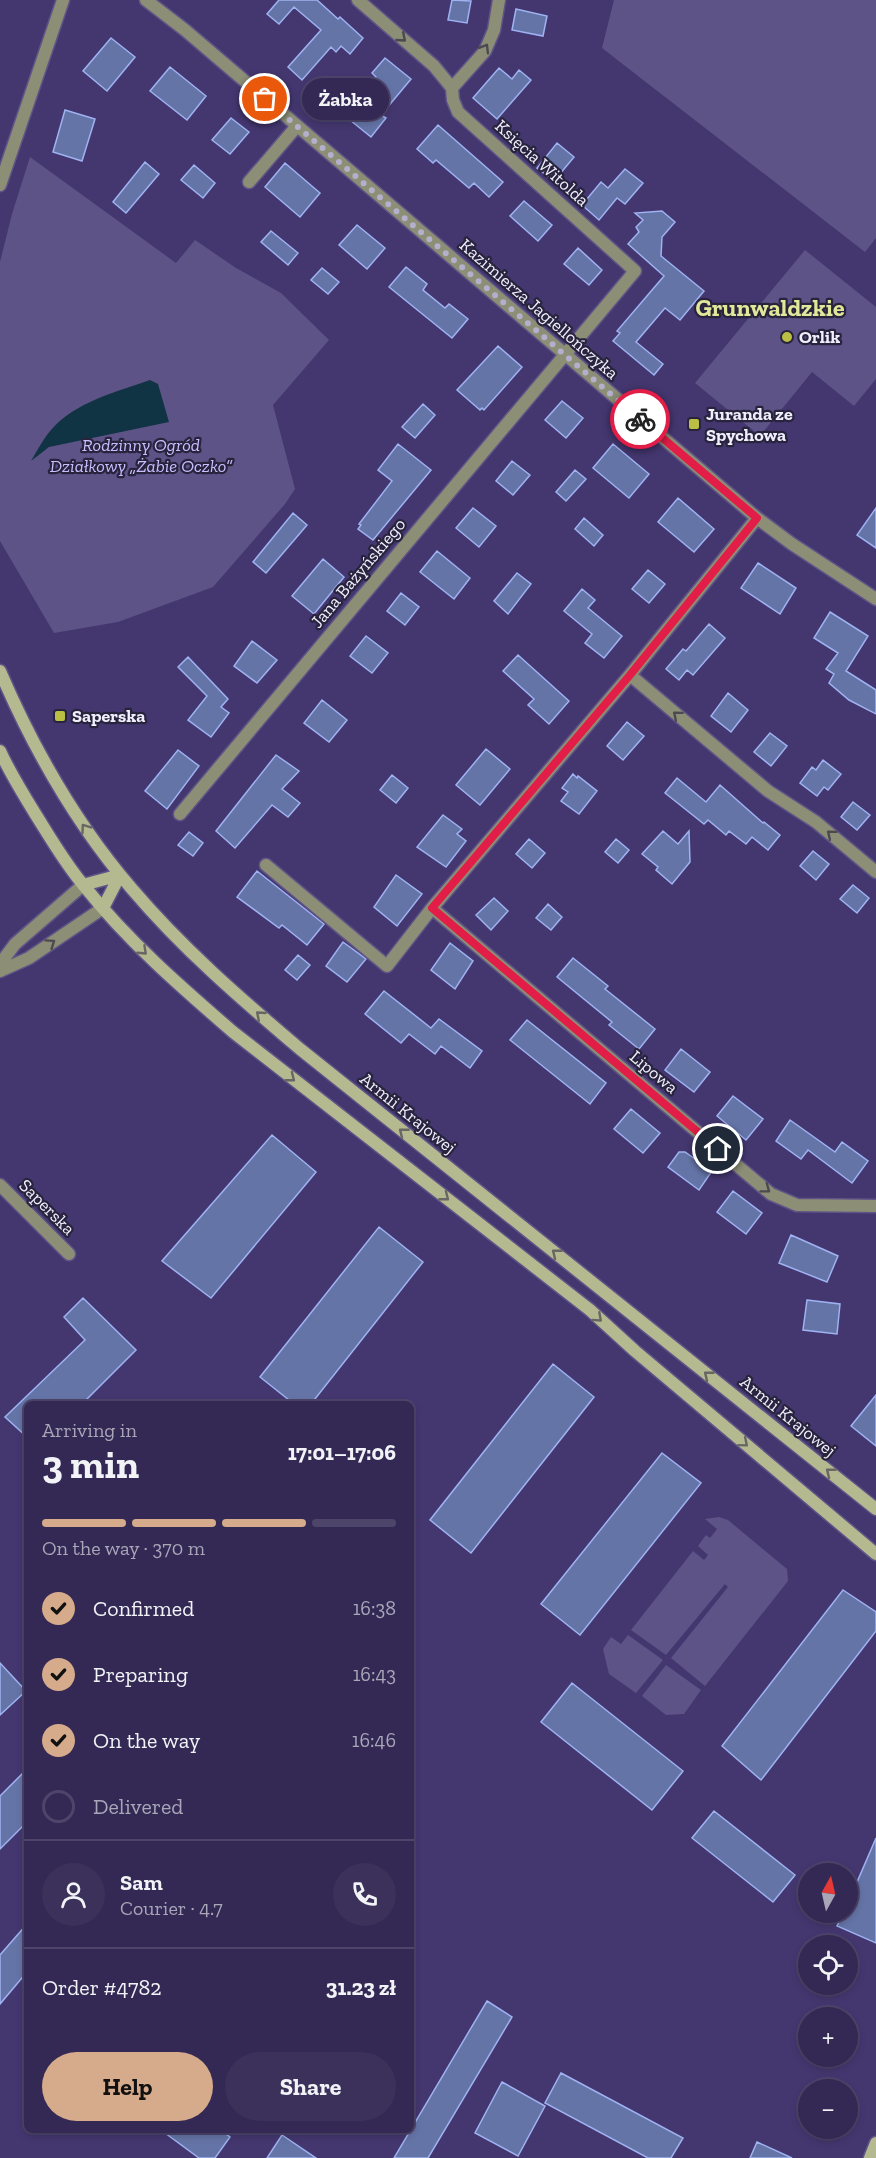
<!DOCTYPE html>
<html lang="en">
<head>
<meta charset="utf-8">
<style>
  :root { --surface:#332954; --page:#3b315a; --text:#f1f3f6; --muted:#a9a6b8; --line:#4e456b; --accent:#d6ab8b }
  body { margin:0; font-family:"Zilla Slab",serif; background:var(--page); color:var(--text); height:100vh; display:flex; flex-direction:column; font-size:22px; white-space:nowrap }
  * { box-sizing:border-box; margin:0 }
  p { font-size:20px; color:var(--muted) }
  .icon { flex:none; width:33px; height:33px; fill:none; stroke:currentColor; stroke-width:2; stroke-linecap:round; stroke-linejoin:round }
  .map { position:relative; flex:1; overflow:hidden }
  .drawer { position:absolute; left:24px; top:1401px; width:390px; height:732px; display:flex; flex-direction:column; background:var(--surface); border-radius:9px; box-shadow:0 3px 9px #0003,0 0 0 2px var(--line) }
  .drawer>* { flex:none }
  .needle { width:39px; rotate:8deg }
  .fabs { position:absolute; left:798px; top:1863px; display:grid; gap:12px }
  .fabs a { display:grid; place-items:center; width:60px; height:60px; border-radius:50%; background:var(--surface); box-shadow:0 3px 9px #0003,0 0 0 2px var(--line); font-size:30px }
  .pin { position:absolute; display:grid; place-items:center; width:51px; height:51px; color:#fff; margin:-26px; border:3px solid #fff; border-radius:50%; box-shadow:0 2px 6px #0007 }
  .courier { position:absolute; display:grid; place-items:center; width:60px; height:60px; margin:-30px; border:4px solid #e11d48; border-radius:50%; background:#fff; color:#222; box-shadow:0 2px 8px #0007 }
  .bubble { position:absolute; height:42px; border-radius:21px; background:var(--surface); box-shadow:0 3px 9px #0003,0 0 0 2px var(--line); font-size:20px; font-weight:800; line-height:42px; text-align:center }
  .head em { font-style:normal; font-weight:800 }
  .head div { display:flex; flex-direction:column-reverse }
  .head { display:flex; align-items:center; justify-content:space-between; height:102px; padding:0 18px }
  h1 { font-size:39px; font-weight:800; line-height:45px }
  .bar { display:grid; grid-template-columns:repeat(4,1fr); gap:9px 6px; align-content:center; height:72px; padding:0 18px }
  .bar i { height:8px; border-radius:4px; background:var(--line) }
  .bar .current { background:var(--accent) }
  .bar p { grid-column:span 4 }
  .line { display:flex; align-items:center; gap:15px; padding:0 18px; border-top:2px solid var(--line) }
  .line div { flex:1 }
  .round { display:grid; place-items:center; flex:none; width:63px; height:63px; border-radius:32px; background:var(--page) }
  ol { padding:0 18px; list-style:none }
  li { display:flex; align-items:center; gap:18px; height:66px }
  li p { margin-inline-start:auto }
  li .icon { padding:6px; border-radius:50%; background:var(--accent); color:#111; stroke-width:4 }
  li:last-child { color:var(--muted) }
  li i { width:33px; height:33px; border:3px solid var(--line); border-radius:50% }
  .button { display:flex; gap:12px; margin-top:auto; padding:12px 18px }
  .button a { flex:1; height:69px; border-radius:36px; background:var(--accent); color:#111; font-size:24px; font-weight:800; line-height:69px; text-align:center }
  .button a+a { background:var(--page); color:var(--text) }
  .map>svg:first-child { display:block }
  .green { fill:#5d5387 }
  .water { fill:#113445 }
  .building { fill:#6574a7; stroke:#9fb2f2; stroke-width:1.5 }
  .lines { fill:none; stroke-linecap:round; stroke-linejoin:round }
  .minor-casing { stroke:#605487; stroke-width:15 }
  .secondary-casing { stroke:#605487; stroke-width:15 }
  .minor { stroke:#8c8f75; stroke-width:12 }
  .secondary { stroke:#b5b990; stroke-width:12 }
  .oneway { stroke:#4c4951 }
  .oneway2 { stroke:#686763 }
  .done { stroke:#b4afcc; stroke-width:6; stroke-dasharray:0 10.8 }
  .route { stroke:#e11d48; stroke-width:8 }
  .poi-dot { fill:#bbc045; stroke:#29243e; stroke-width:2 }
  .labels { text-anchor:middle; dominant-baseline:central; stroke-width:4.5; stroke-linejoin:round; paint-order:stroke }
  .street-label { font-size:18px; fill:#f1effd; stroke:#29243e }
  .poi-label { font-size:18px; font-weight:bold; fill:#f1effd; stroke:#29243e; text-anchor:start }
  .park-label { font-size:18px; font-style:italic; fill:#c9bfff; stroke:#29243e }
  .district-label { font-size:24px; font-weight:bold; fill:#e2e899; stroke:#29243e }
</style>
</head>
<body>
<div class="map">
<svg width="876" height="2158" viewBox="0 0 876 2158">
  <rect width="100%" height="100%" fill="#443770"/>
  <path class="green" d="M614 0H876V238L865 252 602 48Z
    M30 157 176 263 195 240 236 268 281 293 329 340 273 405 295 489 285 504 213 587 118 622 54 633 0 541V262L12 214Z
    M805 250 876 307V379L854 406 812 372 760 436 695 383Z
    M719 1517 728 1520 787 1569 788 1581 705 1686 671 1658 728 1587 725 1584 666 1655 631 1630 693 1551 704 1560 708 1555 698 1546 706 1535 710 1538 717 1529 705 1519Z
    M628 1635 663 1660 636 1693 609 1674 603 1649 611 1637 621 1644Z
    M666 1665 701 1690 684 1714 666 1715 642 1696Z"/>
  <path class="water" d="M150 380 158 384 169 422 49 447 31 461C37 451 43 439 51 430 75 402 116 392 150 380Z"/>
  <path class="building" d="M279 0H317L338 19 340 17 363 38 350 54 341 46 336 52 331 47 302 80 288 67 321 30 294 7 279 24 267 14Z
    M452 0 471 1 467 23 448 20Z
    M516 9 547 16 543 36 512 30Z
    M111 38 135 57 107 91 83 71Z
    M385 58 411 79 381 115 386 118 371 137 345 116 376 77 372 73Z
    M170 67 206 96 187 120 150 91Z
    M499 68 512 79 519 70 531 80 497 119 473 98Z
    M65 110 95 119 82 161 53 152Z
    M231 118 249 132 230 154 212 140Z
    M438 125 503 182 489 197 474 183 469 188 436 160 433 163 417 149Z
    M557 143 574 157 554 181 537 168Z
    M145 162 159 174 126 213 113 202Z
    M285 163 320 193 300 217 265 187Z
    M194 165 215 183 203 198 181 180Z
    M625 169 643 183 625 204 617 198 599 220 582 205 601 182 608 188Z
    M524 201 552 225 538 241 510 216Z
    M662 211 675 222 662 237 661 256 704 291 680 320 665 308 636 342 663 364 654 375 613 341 620 333 617 331 664 276 628 244 639 232 636 227 643 220 635 213Z
    M357 225 385 248 367 269 339 245Z
    M271 231 298 253 288 265 261 242Z
    M578 248 602 270 589 285 564 264Z
    M406 267 427 284 423 290 445 308 449 304 468 319 452 338 389 287Z
    M322 268 339 282 328 294 311 280Z
    M498 346 522 367 484 410 482 408 480 410 457 390Z
    M562 401 583 418 566 438 545 420Z
    M423 404 435 415 415 438 402 427Z
    M398 444 431 470 373 540 358 529 361 525 359 524 392 481 378 470Z
    M613 444 649 474 629 498 593 468Z
    M512 461 530 475 513 495 496 481Z
    M575 470 586 479 566 501 556 492Z
    M678 498 714 529 694 552 658 522Z
    M473 508 496 526 479 547 456 528Z
    M876 508V548L857 535Z
    M293 513 307 525 266 573 253 562Z
    M584 518 603 535 594 546 575 529Z
    M437 551 470 578 454 599 420 572Z
    M323 559 344 577 314 614 292 596Z
    M758 563 796 588 780 614 741 588Z
    M648 570 665 584 649 603 632 589Z
    M517 573 531 584 508 614 494 601Z
    M582 589 595 600 588 608 622 636 604 658 585 643 592 634 564 611Z
    M401 593 419 607 405 625 387 611Z
    M830 612 868 636 846 671 876 690V714L849 700 829 683 834 674 826 669 838 653 814 638Z
    M709 624 725 638 693 675 687 670 679 680 666 669 683 649 686 651Z
    M366 636 388 653 372 673 350 656Z
    M252 641 277 660 257 683 234 666Z
    M518 655 569 701 549 724 528 705 534 699 503 671Z
    M188 657 228 699 221 707 229 713 211 737 188 720 207 696 178 667Z
    M728 693 748 710 731 732 711 716Z
    M322 700 347 720 329 742 304 723Z
    M627 722 644 736 623 760 607 746Z
    M770 733 787 746 771 766 754 752Z
    M486 749 510 769 480 805 456 785Z
    M178 750 199 766 167 809 145 791Z
    M276 755 299 771 282 789 300 803 288 817 272 805 235 848 216 831Z
    M823 760 841 774 828 790 824 787 817 796 800 783 812 767 816 770Z
    M573 774 577 778 578 776 597 791 579 814 561 801 568 792 562 788Z
    M392 775 408 788 396 803 380 790Z
    M677 778 706 802 720 785 763 823 764 822 780 835 768 850 752 837 746 844 729 831 726 835 708 820 704 824 665 793Z
    M853 802 870 815 857 830 841 817Z
    M443 815 462 829 457 834 466 841 446 867 417 847Z
    M663 831 678 844 689 831 690 862 672 884 656 870 658 867 642 854Z
    M189 832 203 843 193 856 178 845Z
    M529 839 545 853 532 868 516 854Z
    M616 839 629 850 618 863 605 852Z
    M813 851 829 864 816 880 800 866Z
    M257 871 324 924 307 945 282 925 279 928 237 897Z
    M396 875 422 894 397 926 374 907Z
    M853 885 869 898 857 913 840 899Z
    M494 898 508 911 491 930 476 915Z
    M548 904 562 917 551 930 536 918Z
    M343 942 366 959 347 982 326 966Z
    M450 943 473 961 455 989 431 970Z
    M298 955 310 965 297 980 285 970Z
    M573 958 608 986 605 989 655 1029 639 1049 609 1025 612 1022 557 977Z
    M384 991 431 1028 439 1019 482 1051 470 1068 441 1046 435 1054 409 1034 401 1043 365 1014Z
    M527 1020 606 1083 590 1104 510 1040Z
    M681 1049 710 1072 694 1092 665 1070Z
    M733 1096 763 1119 746 1140 717 1116Z
    M631 1109 660 1133 643 1153 614 1129Z
    M790 1120 835 1152 842 1142 868 1161 852 1183 808 1150 801 1159 776 1141Z
    M272 1135 316 1172 211 1298 162 1261Z
    M679 1152H685L712 1171 699 1190 668 1167Z
    M733 1191 762 1213 746 1234 717 1212Z
    M379 1227 423 1262 311 1404H294L260 1377Z
    M791 1235 838 1256 827 1282 779 1263Z
    M83 1298 136 1350 82 1404H27V1437L5 1417 85 1340 64 1317Z
    M807 1300 840 1304 837 1334 803 1330Z
    M553 1364 594 1397 471 1553 430 1520Z
    M876 1395V1446L851 1426Z
    M662 1453 701 1483 580 1635 541 1604Z
    M843 1590 876 1612V1631L761 1780 722 1746Z
    M0 1663 26 1691 0 1715Z
    M572 1683 683 1771 652 1810 541 1722Z
    M27 1769V1822L0 1849V1796Z
    M714 1811 795 1875 773 1902 692 1838Z
    M876 1838V1943L837 1926 844 1912H848V1903Z
    M27 1924V1972L0 2004V1955Z
    M487 2001 512 2017 428 2158H394Z
    M561 2073 683 2138 671 2158H648L545 2103Z
    M502 2082 545 2106 518 2156 475 2133Z
    M161 2130H220L230 2137 215 2158H199Z
    M282 2135 316 2158H267Z
    M757 2142 792 2158H750Z"/>
  <g class="lines">
    <defs>
      <path id="minor" d="M146 0 185 30 757 518 792 544 876 599
        M452 88 485 51 494 30 499 0
        M249 182 297 126
        M0 185 63 0
        M630 675 768 791 816 822 876 872
        M180 814 635 271 458 112 453 100 452 88 434 66 358 0
        M266 865 387 966 432 908 630 675 757 518
        M432 908 771 1194 797 1205 876 1206
        M0 964 15 944 83 885
        M0 971 29 958 103 908
        M0 1185 69 1254"/>
      <path id="secondary" d="M0 671C34 750 76 824 132 889 182 948 241 999 300 1049L876 1509
        M0 751C10 773 23 794 36 815 51 839 66 865 85 887 128 941 181 987 233 1032L590 1310 635 1351 876 1554
        M83 885 120 875
        M103 908 120 875
        M870 2158 876 2143"/>
    </defs>
    <use href="#minor" class="minor-casing"/>
    <use href="#secondary" class="secondary-casing"/>
    <use href="#minor" class="minor"/>
    <use href="#secondary" class="secondary"/>
  </g>
  <defs><path id="oneway-chevron" d="M-2-3.5L2.5 0L-2 3.5" fill="none" stroke-width="1.6" stroke-linecap="round" stroke-linejoin="round" transform="scale(1.5)"/></defs>
  <g class="oneway">
    <use href="#oneway-chevron" transform="translate(402 38) rotate(41)"/>
    <use href="#oneway-chevron" transform="translate(485 48) rotate(-59)"/>
    <use href="#oneway-chevron" transform="translate(677 715) rotate(-140)"/>
    <use href="#oneway-chevron" transform="translate(831 834) rotate(-140)"/>
    <use href="#oneway-chevron" transform="translate(51 943) rotate(-35)"/>
    <use href="#oneway-chevron" transform="translate(766 1189) rotate(37)"/>
  </g>
  <g class="oneway2">
    <use href="#oneway-chevron" transform="translate(85 828) rotate(-125)"/>
    <use href="#oneway-chevron" transform="translate(143 951) rotate(43)"/>
    <use href="#oneway-chevron" transform="translate(260 1015) rotate(-139)"/>
    <use href="#oneway-chevron" transform="translate(291 1078) rotate(38)"/>
    <use href="#oneway-chevron" transform="translate(403 1132) rotate(-141)"/>
    <use href="#oneway-chevron" transform="translate(445 1197) rotate(38)"/>
    <use href="#oneway-chevron" transform="translate(556 1253) rotate(-141)"/>
    <use href="#oneway-chevron" transform="translate(598 1318) rotate(42)"/>
    <use href="#oneway-chevron" transform="translate(708 1375) rotate(-141)"/>
    <use href="#oneway-chevron" transform="translate(744 1443) rotate(40)"/>
    <use href="#oneway-chevron" transform="translate(830 1472) rotate(-141)"/>
  </g>
  <g class="lines">
    <path class="done" d="M265 99 640 419"/>
    <path class="route" d="M640 419 757 518 630 675 432 908 718 1149"/>
  </g>
  <g class="poi-dot">
    <circle cx="787" cy="337" r="6"/>
    <rect x="688" y="418" width="12" height="12" rx="3"/>
    <rect x="54" y="710" width="12" height="12" rx="3"/>
  </g>
  <g class="labels">
    <g class="street-label">
      <text transform="translate(542 163) rotate(42)">Księcia Witolda</text>
      <text transform="translate(539 309) rotate(41)">Kazimierza Jagiellończyka</text>
      <text transform="translate(358 573) rotate(-50)">Jana Bażyńskiego</text>
      <text transform="translate(654 1072) rotate(40)">Lipowa</text>
      <text transform="translate(408 1113) rotate(39)">Armii Krajowej</text>
      <text transform="translate(47 1207) rotate(45)">Saperska</text>
      <text transform="translate(788 1416) rotate(39)">Armii Krajowej</text>
    </g>
    <g class="poi-label">
      <text x="799" y="337">Orlik</text>
      <text x="706" y="414">Juranda ze<tspan x="706" dy="21">Spychowa</tspan></text>
      <text x="72" y="716">Saperska</text>
    </g>
    <g class="park-label">
      <text x="141" y="445">Rodzinny Ogród<tspan x="141" dy="21">Działkowy „Żabie Oczko”</tspan></text>
    </g>
    <g class="district-label">
      <text x="770" y="307">Grunwaldzkie</text>
    </g>
  </g>
</svg>
<div class="fabs">
<a><svg class="needle" viewBox="-14 -14 28 28"><path d="M0-13l5 13h-10z" fill="#e53935"/><path d="M0 13l5-13h-10z" fill="#a9a6b8"/></svg></a>
<a><svg class="icon" aria-label="locate" viewBox="0 0 24 24"><circle cx="12" cy="12" r="6"/><path d="M12 2v4M12 18v4M2 12h4M18 12h4"/></svg></a>
<a>+</a>
<a>−</a>
</div>
<div class="pin" style="left:265px;top:99px;background:#ea580c"><svg class="icon" aria-label="bag" viewBox="0 0 24 24"><path d="M5 8h14l-1 12H6zM9 8a3 3 0 0 1 6 0"/></svg></div>
<div class="pin" style="left:718px;top:1149px;background:#1f2937"><svg class="icon" aria-label="home" viewBox="0 0 24 24"><path d="M3 11l9-7 9 7M6 9v11h12V9"/></svg></div>
<div class="courier" style="left:640px;top:419px"><svg class="icon" aria-label="bike" viewBox="0 0 24 24"><circle cx="6" cy="16" r="4"/><circle cx="18" cy="16" r="4"/><path d="M6 16l4-8h5l3 8M10 8l3 8H6M13 5h3"/></svg></div>
<div class="bubble" style="left:302px;top:78px;width:87px">Żabka</div>
<section class="drawer">
<div class="head"><div><h1>3 min</h1><p>Arriving in</p></div><em>17:01–17:06</em></div>
<div class="bar"><i class="current"></i><i class="current"></i><i class="current"></i><i></i><p>On the way · 370 m</p></div>
<ol>
<li><svg class="icon" aria-label="check" viewBox="0 0 24 24"><path d="M5 12l5 5 9-10"/></svg>Confirmed<p>16:38</p></li>
<li><svg class="icon" aria-label="check" viewBox="0 0 24 24"><path d="M5 12l5 5 9-10"/></svg>Preparing<p>16:43</p></li>
<li><svg class="icon" aria-label="check" viewBox="0 0 24 24"><path d="M5 12l5 5 9-10"/></svg>On the way<p>16:46</p></li>
<li><i></i>Delivered</li>
</ol>
<div class="line" style="height:108px"><a class="round"><svg class="icon" aria-label="person" viewBox="0 0 24 24"><circle cx="12" cy="8" r="4"/><path d="M4 21q1-7 8-7t8 7"/></svg></a><div><b>Sam</b><p>Courier · 4.7</p></div><a class="round"><svg class="icon" aria-label="phone" viewBox="0 0 24 24"><path d="M5 4h4l2 5-3 2q2 4 5 5l2-3 5 2v4C11 20 4 13 5 4z"/></svg></a></div>
<div class="line" style="height:78px"><div>Order #4782</div><b>31.23 zł</b></div>
<div class="button"><a>Help</a><a>Share</a></div>
</section>
</div>
</body>
</html>
